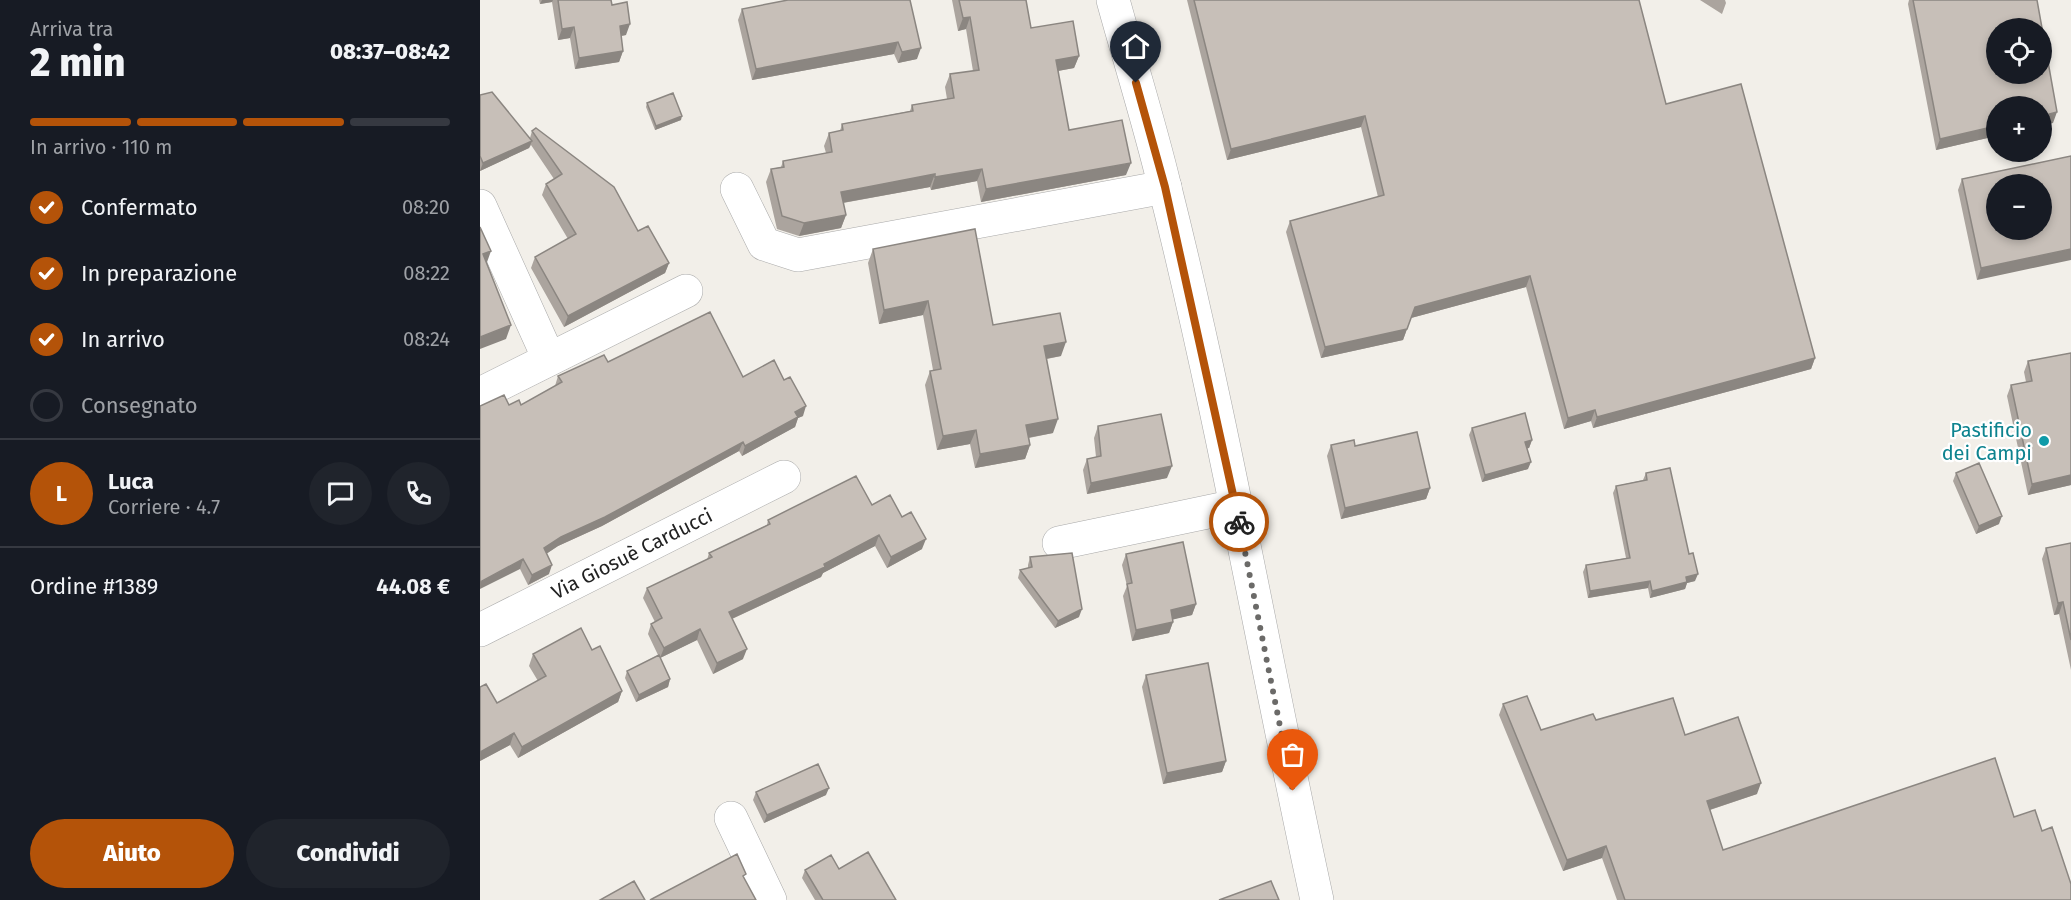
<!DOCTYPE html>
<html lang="it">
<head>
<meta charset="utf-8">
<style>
  :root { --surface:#171b24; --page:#20242c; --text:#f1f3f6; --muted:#9ea1a6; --line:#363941; --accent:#b45309 }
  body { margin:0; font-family:"Fira Sans",sans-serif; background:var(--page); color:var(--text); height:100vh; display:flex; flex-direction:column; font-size:22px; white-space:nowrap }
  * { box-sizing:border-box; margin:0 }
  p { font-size:20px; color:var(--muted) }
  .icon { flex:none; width:33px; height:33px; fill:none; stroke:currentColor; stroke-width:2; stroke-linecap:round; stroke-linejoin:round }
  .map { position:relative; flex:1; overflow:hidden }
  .sheet { display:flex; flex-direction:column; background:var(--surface); width:480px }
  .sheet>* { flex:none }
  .fabs { position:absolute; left:1506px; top:18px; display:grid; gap:12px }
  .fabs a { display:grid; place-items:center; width:66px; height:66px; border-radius:50%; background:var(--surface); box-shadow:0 3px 9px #0003; font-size:30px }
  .pin { position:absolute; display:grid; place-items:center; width:51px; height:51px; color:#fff; margin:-62px -26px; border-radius:50% 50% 50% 0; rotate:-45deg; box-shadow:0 0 6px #0007 }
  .pin .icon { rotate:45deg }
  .courier { position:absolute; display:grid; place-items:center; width:60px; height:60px; margin:-30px; border:4px solid #b45309; border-radius:50%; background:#fff; color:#222; box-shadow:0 2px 8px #0007 }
  .summary em { font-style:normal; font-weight:800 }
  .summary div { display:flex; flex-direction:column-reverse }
  .summary { display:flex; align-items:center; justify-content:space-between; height:102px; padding:0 30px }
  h1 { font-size:39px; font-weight:800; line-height:45px }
  .bar { display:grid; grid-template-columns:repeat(4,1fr); gap:9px 6px; align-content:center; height:72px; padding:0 30px }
  .bar i { height:8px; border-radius:4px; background:var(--line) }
  .bar .current { background:var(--accent) }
  .bar p { grid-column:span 4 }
  .line { display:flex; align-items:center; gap:15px; padding:0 30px; border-top:2px solid var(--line) }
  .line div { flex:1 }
  .round { display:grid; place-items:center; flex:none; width:63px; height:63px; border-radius:32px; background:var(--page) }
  ol { padding:0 30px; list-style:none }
  li { display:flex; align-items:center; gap:18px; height:66px }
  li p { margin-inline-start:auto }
  li .icon { padding:6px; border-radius:50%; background:var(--accent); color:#fff; stroke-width:4 }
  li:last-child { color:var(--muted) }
  li i { width:33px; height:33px; border:3px solid var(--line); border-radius:50% }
  .cta { display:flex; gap:12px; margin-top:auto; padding:12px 30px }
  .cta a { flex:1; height:69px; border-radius:36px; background:var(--accent); color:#fff; font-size:24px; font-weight:800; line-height:69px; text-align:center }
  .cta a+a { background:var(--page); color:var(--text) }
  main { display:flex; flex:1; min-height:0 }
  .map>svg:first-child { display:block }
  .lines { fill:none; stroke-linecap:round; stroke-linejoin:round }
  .minor-casing { stroke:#a9a9a9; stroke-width:34 }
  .minor { stroke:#fff; stroke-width:33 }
  .wall { fill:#aba49e }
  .shaded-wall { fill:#8b8681 }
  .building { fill:#c7bfb8; stroke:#8b8681; stroke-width:1.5; fill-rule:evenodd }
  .done { stroke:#6b6a68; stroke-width:6; stroke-dasharray:0 10.8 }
  .route { stroke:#b45309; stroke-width:8 }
  .culture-dot { fill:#0f9aa8; stroke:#fff; stroke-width:2 }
  .labels { text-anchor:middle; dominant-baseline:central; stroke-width:4.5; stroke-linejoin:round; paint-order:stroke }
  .culture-label { font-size:20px; fill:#0d838f; stroke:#fff; text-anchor:end }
  .street-label { font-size:20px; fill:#222; stroke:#fff }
</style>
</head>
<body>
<main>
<section class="sheet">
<div class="summary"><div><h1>2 min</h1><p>Arriva tra</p></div><em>08:37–08:42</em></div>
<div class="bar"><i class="current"></i><i class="current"></i><i class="current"></i><i></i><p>In arrivo · 110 m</p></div>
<ol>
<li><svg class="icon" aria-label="check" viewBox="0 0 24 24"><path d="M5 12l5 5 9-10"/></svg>Confermato<p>08:20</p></li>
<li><svg class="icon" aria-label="check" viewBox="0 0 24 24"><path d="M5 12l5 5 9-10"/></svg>In preparazione<p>08:22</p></li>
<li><svg class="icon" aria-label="check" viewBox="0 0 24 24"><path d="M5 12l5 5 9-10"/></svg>In arrivo<p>08:24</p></li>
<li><i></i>Consegnato</li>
</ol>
<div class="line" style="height:108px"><b class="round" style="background:var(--accent);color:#fff">L</b><div><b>Luca</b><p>Corriere · 4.7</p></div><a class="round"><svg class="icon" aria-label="chat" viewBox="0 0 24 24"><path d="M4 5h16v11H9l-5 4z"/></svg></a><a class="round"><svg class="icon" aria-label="phone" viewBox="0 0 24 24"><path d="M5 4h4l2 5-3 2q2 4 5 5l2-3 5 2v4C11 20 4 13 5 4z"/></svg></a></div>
<div class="line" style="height:78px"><div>Ordine #1389</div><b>44.08 €</b></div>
<div class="cta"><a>Aiuto</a><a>Condividi</a></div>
</section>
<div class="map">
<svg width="1591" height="900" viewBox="0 0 1591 900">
  <rect width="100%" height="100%" fill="#f2efe9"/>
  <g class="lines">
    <defs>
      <g id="minor">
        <path d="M633 0C650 62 670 125 685 188 744 423 785 663 837 900"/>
        <path d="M257 189 284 244 318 255 685 187"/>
        <path d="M0 206 69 359"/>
        <path d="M0 394 206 291"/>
        <path d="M579 543 756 506"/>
        <path id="s1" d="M0 630 304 477"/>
        <path d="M251 818 290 900"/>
      </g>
    </defs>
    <use href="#minor" class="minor-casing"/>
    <use href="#minor" class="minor"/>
  </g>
  <path class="wall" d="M59 0H131L132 5 146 35 141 36 143 51 139 62 95 69 90 38 78 40 72 2 60 4Z
    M430 0 437 59 418 63 414 54 272 80 258 20 262 9Z
    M472 0H546L551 28 599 56 594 68 578 71 589 130 646 175 501 202 497 181 451 190 450 187 363 203 366 215 361 228 319 236 297 229 286 182 291 169 301 167 303 161 346 153 344 146 349 133 360 131 362 124 430 111 432 105 467 99 465 87 470 74 493 71 486 29 478 31Z
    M707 0H1159L1186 104 1335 358 1331 369 1113 428 1111 421 1084 429 1046 287 931 318 923 340 841 358 806 232 810 221 898 197 881 127 747 160Z
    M1220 0H1245L1246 3 1242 14Z
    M1429 0H1557L1573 123 1516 106V136L1456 150 1428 4Z
    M0 95 50 138 52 131 158 231 189 263 185 273 84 327 51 268 55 257 88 239 62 195 66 184 74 179 51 145 49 148 0 171Z
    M167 103 201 120 175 130 166 107Z
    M1591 156 1497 280 1478 190 1482 179Z
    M393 249 513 325 581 356 567 359 573 433 549 438 550 445 545 459 495 468 490 444 457 450 445 385 450 371 453 370 443 315 399 324 388 263Z
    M1548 361 1591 485 1548 495 1527 396 1531 385 1546 382 1544 372Z
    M128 362 263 377 323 416 318 418 315 427 262 456 259 451 122 526 78 546 66 554 69 574 48 585 40 569 29 405H41L75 386 78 376Z
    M618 426 687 478 607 494 603 470 607 459 616 457 614 438Z
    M992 428 1052 440 1049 448H1047L1048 469 1002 482 989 435Z
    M851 445 875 446 950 488 946 499 861 519 847 456Z
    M1166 473 1215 581 1207 583 1205 589 1170 598 1168 588 1108 598 1103 572 1106 565 1146 558 1133 493 1136 486 1163 480Z
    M1476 473 1519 524 1496 534 1473 481Z
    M392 505 422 517 442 549 407 568 395 546 343 573 341 577 252 619 263 659 233 674 217 640 180 658 190 679 188 687 156 702 145 678 147 671 178 655 168 634 171 624 175 622 163 598 167 588 227 560 229 553 287 525 288 520Z
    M1591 543V670L1579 614 1574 615 1562 559 1566 548Z
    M646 554 716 604 712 615 693 619V622L689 633 652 641 643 596 647 586 642 565Z
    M550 557 599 617 575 628 538 578 540 570 548 568V565Z
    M112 650 142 691 138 702 38 758 30 745 0 761V687L17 703 58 681 49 666 53 654Z
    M666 675 746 761 742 772 683 784 662 687Z
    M1023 704 1061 730 1116 720 1205 735 1277 794 1230 810 1243 850 1534 817 1562 831 1591 900H1137L1122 858 1083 871 1019 715Z
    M276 792 346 795 284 823 273 800Z
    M359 869 416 900H335L322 878 325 870Z"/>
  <path class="shaded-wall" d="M62 0H73L72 2 60 4Z
    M490 17 486 29 478 31 483 18Z
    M150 24 146 35 135 37 140 26Z
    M94 27 90 38 78 40 82 29Z
    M418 42 414 54 272 80 276 69Z
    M441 48 437 59 418 63 422 52Z
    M143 51 139 62 95 69 99 58Z
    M599 56 594 68 572 72 576 60Z
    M1577 112 1573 123 1562 126V116Z
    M202 116 201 120 175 130 176 126Z
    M885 116 881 127 747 160 751 149Z
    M1516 126V136L1456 150 1460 139Z
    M52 141 49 148 0 171 3 163Z
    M651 163 646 175 501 202 506 189Z
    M502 169 497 181 451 190 455 177Z
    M455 174 450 187 356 204 361 192Z
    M366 215 361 228 319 236 324 223Z
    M1591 249V260L1497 280 1501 268Z
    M11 251 6 265 3 254Z
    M189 263 185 273 84 327 88 316Z
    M1050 276 1046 287 931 318 935 307Z
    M448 301 443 315 399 324 404 310Z
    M31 325 26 339 0 349V337Z
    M927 329 923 340 841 358 845 347Z
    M586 342 581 356 559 360 564 346Z
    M1335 358 1331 369 1113 428 1117 417Z
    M326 406 323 416 318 418 315 427 262 456 265 446 315 412Z
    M1115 410 1111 421 1084 429 1088 418Z
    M578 419 573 433 541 439 546 425Z
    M496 430 490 444 457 450 463 436Z
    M1052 440 1049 448 1042 450 1045 442Z
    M263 442 259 451 122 526 78 546 60 558 64 548 81 537Z
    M550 445 545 459 495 468 500 454Z
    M1051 462 1048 469 1002 482 1005 475Z
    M692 466 687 478 607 494 611 483Z
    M1591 475V485L1548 495 1552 484Z
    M950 488 946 499 861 519 865 508Z
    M1522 516 1519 524 1496 534 1499 526Z
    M399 535 395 546 343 573 341 577 245 622 249 612Z
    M446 539 442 549 407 568 411 557Z
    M43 559 40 569 0 589V582Z
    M72 565 69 574 48 585 52 575Z
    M1218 574 1215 581 1207 583 1205 589 1170 598 1172 591 1206 577Z
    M1170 581 1168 588 1108 598 1110 591Z
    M1583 602 1579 614 1574 615 1578 603Z
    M716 604 712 615 687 621 691 610Z
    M602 609 599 617 575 628 578 621Z
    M693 622 689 633 652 641 656 630Z
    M220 629 217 640 180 658 184 648Z
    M267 649 263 659 233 674 237 663Z
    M190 679 188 687 156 702 159 695Z
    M142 691 138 702 38 758 42 747Z
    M34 733 30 745 0 761V752Z
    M746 761 742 772 683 784 687 773Z
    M1281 783 1277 794 1223 812 1227 801Z
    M349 788 346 795 284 823 287 815Z
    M1126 846 1122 858 1083 871 1087 860Z"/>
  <path class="building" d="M78 0H131L132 5 147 2 150 24 140 26 143 51 99 58 94 27 82 29Z
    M308 0H430L441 48 422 52 418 42 276 69 262 9Z
    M479 0H546L551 28 593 21 599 56 576 60 589 130 642 120 651 163 506 189 502 169 455 177V174L361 192 366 215 324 223 302 216 291 169 304 167 303 161 352 152 349 133 363 130 362 124 433 111 432 105 474 98 470 74 499 70 490 17 483 18Z
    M714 0H1159L1186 104 1261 84 1335 358 1117 417 1115 410 1088 418 1050 276 935 307 927 329 845 347 810 221 904 195 885 116 751 149Z
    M1433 0H1557L1577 112 1562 116V106H1516V126L1460 139ZM1516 28H1562V74H1516Z
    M12 92 52 141 3 163 0 156V95Z
    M193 93 202 116 176 126 167 103Z
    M56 128 134 187 158 231 168 226 189 263 88 316 55 257 96 234 66 184 82 174 52 131Z
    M1591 156V249L1501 268 1482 179ZM1516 184H1562V230H1516Z
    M0 227 11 251 3 254 31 325 0 337Z
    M495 229 513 325 580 313 586 342 564 346 578 419 546 425 550 445 500 454 496 430 463 436 450 371 461 369 448 301 404 310 393 249Z
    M230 312 263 377 294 360 304 380 310 377 326 406 315 412 318 417 265 446 263 442 125 517 81 537 64 548 72 565 52 575 43 559 0 582V406L24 395 29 405 39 400 41 405 82 382 78 376 124 355 128 362Z
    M1591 353V475L1552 484 1531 385 1552 381 1548 361Z
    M1045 413 1052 440 1045 442 1051 462 1005 475 992 428Z
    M681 414 692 466 611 483 607 459 621 456 618 426Z
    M937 432 950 488 865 508 851 445 874 440 875 446Z
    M1499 463 1522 516 1499 526 1476 473Z
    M1190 468 1209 554 1213 553 1218 574 1206 577 1207 582 1172 591 1170 581 1110 591 1106 565 1150 558 1136 486 1167 480 1166 473Z
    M376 476 392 505 410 495 422 517 431 512 446 539 411 557 399 535 344 564 345 567 249 612 267 649 237 663 220 629 184 648 171 624 182 618 167 588 232 557 229 553 290 524 288 520Z
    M703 542 716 604 691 610 693 622 656 630 647 584 652 583 646 554Z
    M1591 543V640L1583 602 1578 603 1566 548Z
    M592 553 602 609 578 621 540 570 552 567 550 557Z
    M101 628 112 650 120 646 142 691 42 747 34 733 0 752V687L6 684 17 703 66 676 53 654Z
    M179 655 190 679 159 695 147 671Z
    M728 663 746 761 687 773 666 675Z
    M1047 696 1061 730 1113 714 1116 720 1193 698 1205 735 1258 717 1281 783 1227 801 1243 850 1515 758 1534 817 1555 810 1562 831 1572 827 1591 884V900H1145L1126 846 1087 860 1023 704Z
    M338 764 349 788 287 815 276 792Z
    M388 852 416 900H343L325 870 351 855 359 869Z
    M257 854 266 874 263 876 276 900H170Z
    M154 881 165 900H120Z
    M791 881 799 900H739Z"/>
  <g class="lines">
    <path class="done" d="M759 522 813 791"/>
    <path class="route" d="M656 83 685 187 759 522"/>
  </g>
  <circle class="culture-dot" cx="1564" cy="441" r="6"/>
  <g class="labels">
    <g class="culture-label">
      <text x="1552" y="430">Pastificio<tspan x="1552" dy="23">dei Campi</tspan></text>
    </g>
    <g class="street-label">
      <text stroke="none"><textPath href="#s1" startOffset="170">Via Giosuè Carducci</textPath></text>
    </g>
  </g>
</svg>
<div class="fabs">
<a><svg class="icon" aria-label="locate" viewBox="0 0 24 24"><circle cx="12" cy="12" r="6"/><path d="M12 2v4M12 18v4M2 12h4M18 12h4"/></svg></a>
<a>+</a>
<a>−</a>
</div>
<div class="pin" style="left:813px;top:791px;background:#ea580c"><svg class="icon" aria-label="bag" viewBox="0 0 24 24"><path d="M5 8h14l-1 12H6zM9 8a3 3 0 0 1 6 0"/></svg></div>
<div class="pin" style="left:656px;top:83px;background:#1f2937"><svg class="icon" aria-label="home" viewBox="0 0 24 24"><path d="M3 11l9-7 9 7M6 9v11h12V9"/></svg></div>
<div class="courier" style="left:759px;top:522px"><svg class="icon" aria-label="bike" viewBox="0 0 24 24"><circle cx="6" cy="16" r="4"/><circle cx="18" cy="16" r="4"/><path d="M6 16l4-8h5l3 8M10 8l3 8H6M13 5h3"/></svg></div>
</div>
</main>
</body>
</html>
